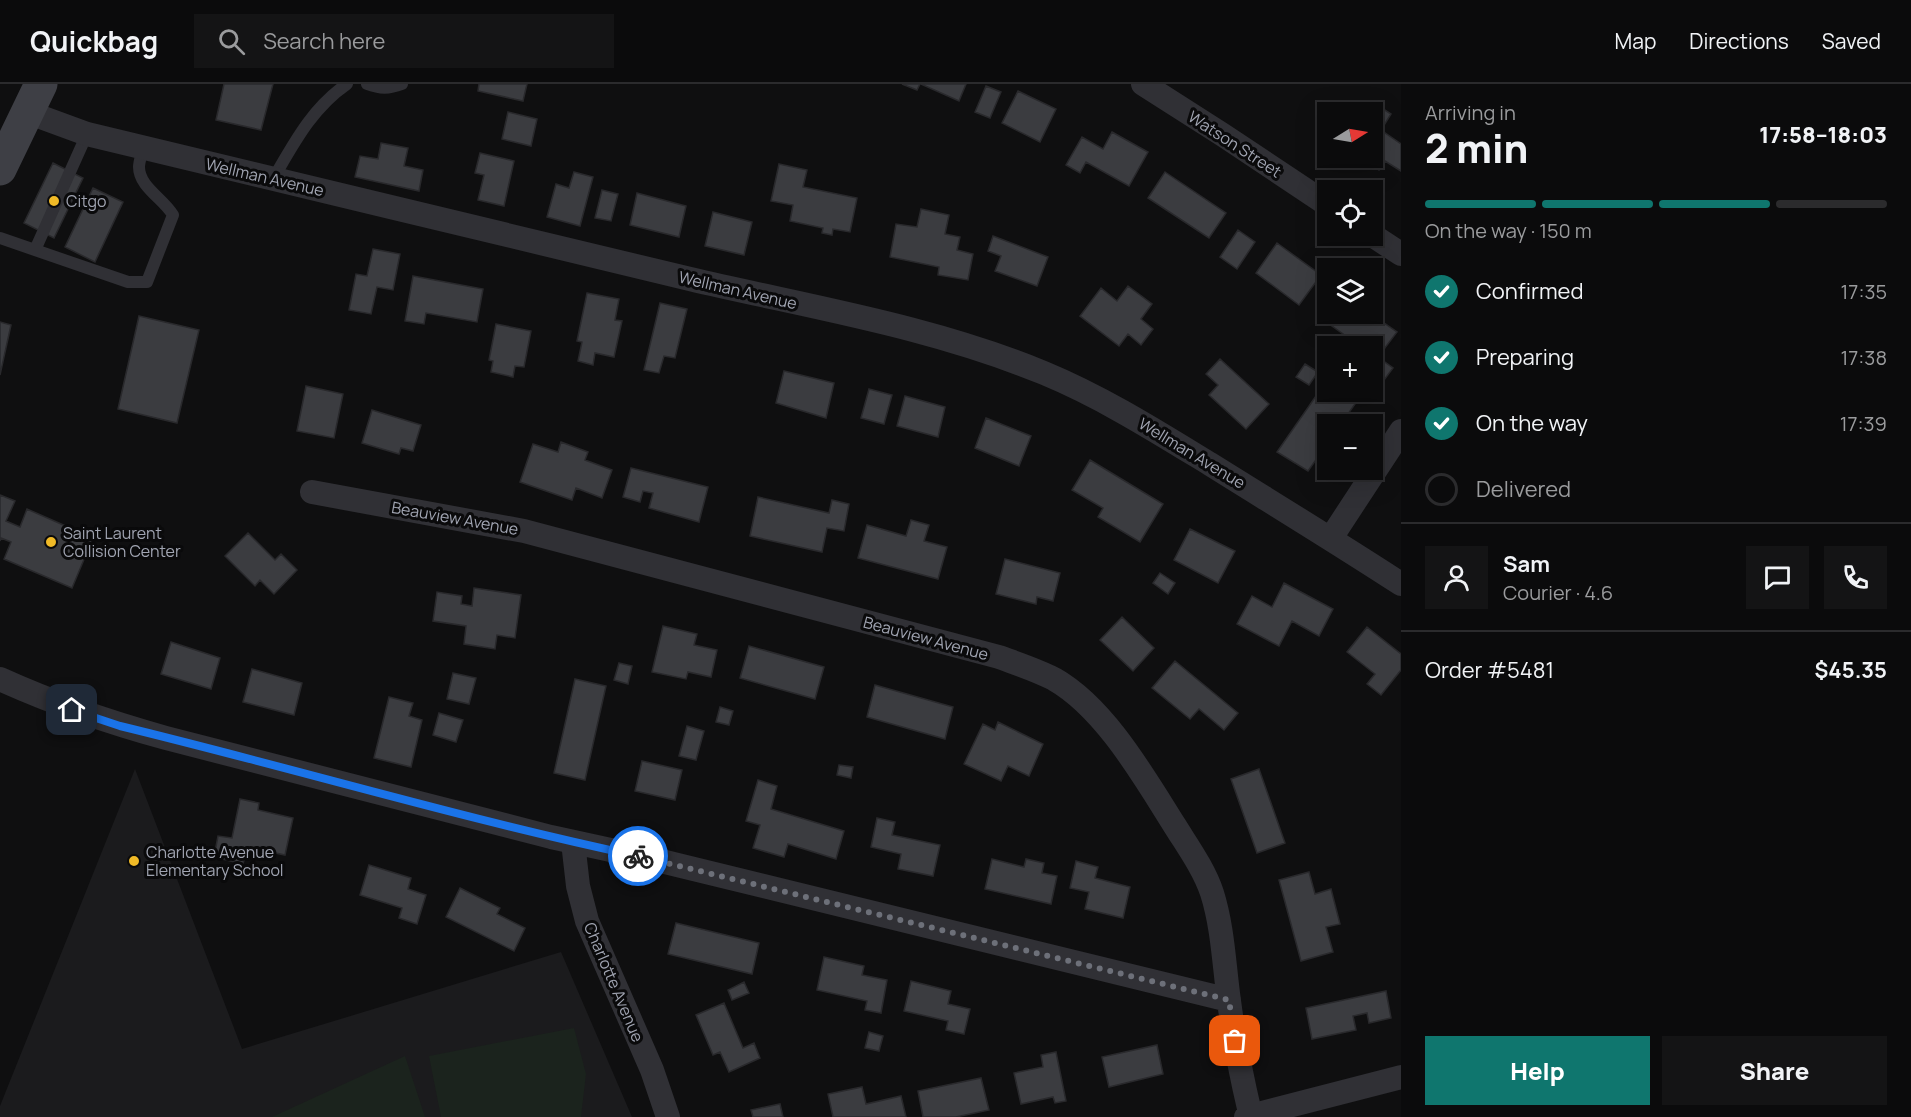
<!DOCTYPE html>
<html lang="en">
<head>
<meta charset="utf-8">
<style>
  :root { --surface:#0b0b0c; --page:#141415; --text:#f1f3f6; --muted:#9a9b9d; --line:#2b2b2d; --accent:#0f766e }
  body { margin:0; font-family:Manrope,sans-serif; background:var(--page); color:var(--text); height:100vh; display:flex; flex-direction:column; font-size:22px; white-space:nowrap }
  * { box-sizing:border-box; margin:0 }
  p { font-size:20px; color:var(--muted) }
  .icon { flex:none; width:33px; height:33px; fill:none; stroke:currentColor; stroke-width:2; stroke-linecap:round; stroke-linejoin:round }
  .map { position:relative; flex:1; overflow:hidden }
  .details { display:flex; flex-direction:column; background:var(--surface); width:510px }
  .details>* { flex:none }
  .needle { width:39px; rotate:79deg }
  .fabs { position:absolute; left:1317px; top:18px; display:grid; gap:12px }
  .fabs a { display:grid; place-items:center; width:66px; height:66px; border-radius:0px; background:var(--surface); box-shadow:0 6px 24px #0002,0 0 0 2px var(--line); font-size:30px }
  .pin { position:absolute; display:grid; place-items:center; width:51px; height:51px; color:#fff; margin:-26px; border-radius:12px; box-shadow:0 3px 9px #0006 }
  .courier { position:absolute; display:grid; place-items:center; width:60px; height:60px; margin:-30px; border:4px solid #1a73e8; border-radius:50%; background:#fff; color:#222; box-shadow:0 2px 8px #0007 }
  .overview em { font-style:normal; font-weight:800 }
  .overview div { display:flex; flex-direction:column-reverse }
  .overview { display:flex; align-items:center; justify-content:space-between; height:102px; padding:0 24px }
  h1 { font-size:39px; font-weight:800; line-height:45px }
  .bar { display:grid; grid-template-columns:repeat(4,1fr); gap:9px 6px; align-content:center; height:72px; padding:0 24px }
  .bar i { height:8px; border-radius:4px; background:var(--line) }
  .bar .selected { background:var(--accent) }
  .bar p { grid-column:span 4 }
  .line { display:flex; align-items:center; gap:15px; padding:0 24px; border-top:2px solid var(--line) }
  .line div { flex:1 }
  .round { display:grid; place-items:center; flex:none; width:63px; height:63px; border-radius:0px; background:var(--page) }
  ol { padding:0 24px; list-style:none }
  li { display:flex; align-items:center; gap:18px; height:66px }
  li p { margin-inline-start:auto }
  li .icon { padding:6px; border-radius:50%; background:var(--accent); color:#fff; stroke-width:4 }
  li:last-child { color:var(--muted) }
  li i { width:33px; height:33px; border:3px solid var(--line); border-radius:50% }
  .button { display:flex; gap:12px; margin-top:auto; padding:12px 24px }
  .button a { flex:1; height:69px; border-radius:0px; background:var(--accent); color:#fff; font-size:24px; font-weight:800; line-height:69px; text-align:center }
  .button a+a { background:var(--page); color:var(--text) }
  header { display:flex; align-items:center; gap:36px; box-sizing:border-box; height:84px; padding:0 30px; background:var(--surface); border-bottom:2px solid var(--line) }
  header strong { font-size:28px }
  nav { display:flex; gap:33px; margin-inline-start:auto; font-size:21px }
  .search { width:420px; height:54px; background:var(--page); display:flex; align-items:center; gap:15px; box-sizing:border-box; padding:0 21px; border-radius:0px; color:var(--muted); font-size:22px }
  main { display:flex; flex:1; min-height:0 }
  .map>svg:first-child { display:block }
  .built { fill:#1b1b1d }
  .green { fill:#1b231d }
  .building { fill:#3b3c40; stroke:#29292c; stroke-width:1.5 }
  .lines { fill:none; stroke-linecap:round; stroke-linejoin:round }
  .service { stroke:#303035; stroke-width:12 }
  .minor { stroke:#303035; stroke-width:24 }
  .secondary { stroke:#3e3f45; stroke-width:33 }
  .done { stroke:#6d7079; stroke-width:6; stroke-dasharray:0 10.8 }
  .route { stroke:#1a73e8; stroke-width:8 }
  .poi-dot { fill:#f0ba27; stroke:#0a0a0b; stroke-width:2 }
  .labels { text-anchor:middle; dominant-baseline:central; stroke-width:6; stroke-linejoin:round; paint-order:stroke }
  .street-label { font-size:16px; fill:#a0a4b1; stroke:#0a0a0b }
  .poi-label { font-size:16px; fill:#a0a4b1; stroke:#0a0a0b; text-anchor:start }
</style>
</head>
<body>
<header>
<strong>Quickbag</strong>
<div class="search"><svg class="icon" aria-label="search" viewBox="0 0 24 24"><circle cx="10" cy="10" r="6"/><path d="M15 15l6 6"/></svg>Search here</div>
<nav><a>Map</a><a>Directions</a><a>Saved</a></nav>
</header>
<main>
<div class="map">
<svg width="1401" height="1033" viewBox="0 0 1401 1033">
  <rect width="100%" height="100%" fill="#0f0f10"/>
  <path class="built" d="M135 685 242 965 561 868 632 1033H0V1022Z"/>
  <path class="green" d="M574 944 586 990 581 1033H441L429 972Z
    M405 972 425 1033H272Z"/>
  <path class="building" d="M224 0H273L261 46 216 36Z
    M479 0H527L523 17 478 7Z
    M902 0H920L917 6Z
    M921 0H966L959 17Z
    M986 2 1001 8 990 34 975 28Z
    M1018 7 1056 25 1040 58 1002 39Z
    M1374 19 1391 30 1381 46 1401 60V87L1385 77 1379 86 1360 74H1372V28H1369Z
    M508 28 537 35 531 62 502 55Z
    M1112 48 1148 68 1129 102 1086 78 1080 89 1066 81 1082 53 1103 65Z
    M381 59 408 64 404 82 423 86 419 107 355 93 360 72 378 75Z
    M480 69 514 77 504 122 478 116 484 91 475 89Z
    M53 79 83 94 54 154 24 139Z
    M779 80 807 86 803 103 857 114 850 148 833 145 832 151 822 149 823 144 790 137 793 121 771 117Z
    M574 88 593 93 580 142 547 133 556 100 569 104Z
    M1165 88 1226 129 1209 154 1148 114Z
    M93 104 123 118 95 178 65 163Z
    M602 106 618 110 611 137 595 134Z
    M637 109 686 122 679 153 630 141Z
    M921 125 949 131 945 150 960 153 957 166 973 170 968 196 938 191 939 183 890 173 896 140 917 143Z
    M713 128 752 138 744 171 705 162Z
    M1238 146 1255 158 1237 185 1220 173Z
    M993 152 1048 173 1037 202 995 187 1001 172 988 167Z
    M1277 159 1321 191 1299 221 1256 189Z
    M373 165 400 170 393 206 377 203 371 230 349 226 356 190 367 192Z
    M413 192 483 205 477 238 426 229 424 240 405 237Z
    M1128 202 1152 220 1141 235 1153 245 1141 261 1128 250 1119 262 1080 232 1101 204 1117 217Z
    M587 209 619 215 615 236 622 237 614 273 595 269 593 281 578 277 582 258 577 257Z
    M660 219 687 225 675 274 664 272 659 289 644 286Z
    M1328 219V230H1371L1397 248 1378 273 1393 284 1373 311 1369 308H1372V262H1360L1318 232Z
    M139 232 199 246 177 339 118 325Z
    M0 238 11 241 0 291Z
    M496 240 531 247 524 283 515 282 513 293 491 288 493 277 489 276Z
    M1220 275 1269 320 1246 345 1209 311 1218 301 1206 290Z
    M1305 280 1318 288 1309 301 1296 293Z
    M784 287 834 299 826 334 776 319Z
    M1325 299 1328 301V308H1337L1355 320 1341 340H1328V359L1308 387 1277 368Z
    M306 302 343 310 334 354 297 347Z
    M869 305 892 311 884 340 861 334Z
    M905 312 945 323 938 353 897 342Z
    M372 326 421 341 413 367 401 364 399 370 362 359Z
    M986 334 1031 352 1019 382 975 364Z
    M561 358 588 368 585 376 612 386 602 414 576 404 572 416 520 398 533 360 558 368Z
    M1090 376 1163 420 1140 458 1098 433 1103 424 1072 406Z
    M631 384 708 403 699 438 649 424 653 409 643 407 640 418 623 413Z
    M0 411 15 417 6 437 20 443 27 425 93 454 72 504 4 475 11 458 1 454 0 457Z
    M758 413 829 429 832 416 849 420 844 447 827 444 822 468 750 452Z
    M911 436 929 441 924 457 947 463 938 495 858 474 867 441 906 452Z
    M1190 445 1235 467 1218 499 1174 476Z
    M248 449 275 476 281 470 297 486 274 510 260 496 255 502 225 472Z
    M1005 475 1060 489 1053 517 1037 513 1036 520 996 510Z
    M1160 489 1175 499 1168 510 1153 499Z
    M1284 499 1333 525 1319 552 1292 537 1279 562 1237 540 1252 512 1272 523Z
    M474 504 521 511 515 554 497 551 495 565 464 560 466 542 433 537 437 508 462 512 461 520 472 522Z
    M1122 533 1154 564 1133 587 1100 556Z
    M663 542 697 550 694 561 717 566 711 593 688 588 686 595 652 588Z
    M1367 543 1401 570V586L1381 611 1367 600 1375 590 1347 568Z
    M171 558 220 574 211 605 161 590Z
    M749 562 824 583 815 615 740 594Z
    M1175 577 1238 629 1224 646 1199 625 1190 635 1152 604Z
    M619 579 632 582 628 600 614 596Z
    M252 585 302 599 294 631 243 618Z
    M453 589 476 594 469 620 447 615Z
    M575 595 606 602 585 696 554 689Z
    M875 601 953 623 945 655 867 633Z
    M389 613 413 619 409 632 422 636 411 683 374 674Z
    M720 623 733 627 729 641 716 638Z
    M439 629 463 636 456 658 433 651Z
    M998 638 1043 660 1029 692 1008 682 1001 697 964 680 983 640 995 646Z
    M687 642 704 647 696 676 679 672Z
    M642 677 682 686 675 716 635 707Z
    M839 681 853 683 851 694 837 691Z
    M1259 685 1285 759 1257 769 1231 695Z
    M758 696 777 702 771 725 844 747 836 775 788 760 784 773 753 764 760 741 746 737Z
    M240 715 259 719 258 726 293 734 285 771 247 763 243 780 214 773 218 752 232 754Z
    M877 734 895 738 892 751 940 761 933 792 898 785 901 770 871 763Z
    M992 775 1024 783 1026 775 1044 779 1042 789 1057 792 1051 820 985 805Z
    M1076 777 1098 783 1095 794 1130 803 1123 834 1085 825 1089 808 1070 804Z
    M369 781 411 794 408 805 426 811 417 840 399 834 402 824 360 811Z
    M1309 788 1315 810 1331 805 1340 840 1326 843 1333 868 1301 877 1279 796Z
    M460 804 500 824 497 830 525 844 514 867 446 833Z
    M676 839 759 859 752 890 668 870Z
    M824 873 864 882 862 891 887 896 881 929 865 926 867 917 817 906Z
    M911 897 951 907 948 920 970 925 964 950 946 946 948 937 904 927Z
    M744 898 749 909 732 916 728 906Z
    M1386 907 1391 934 1369 939 1367 929 1353 932 1356 946 1312 955 1306 924Z
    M724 919 743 964 754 959 760 974 729 988 720 968 713 971 696 931Z
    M869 948 883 952 879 967 865 964Z
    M1157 961 1163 990 1109 1003 1102 973Z
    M1056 968 1066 1017 1055 1019 1053 1013 1021 1020 1014 989 1043 983 1041 971Z
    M981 994 989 1026 956 1033H923L918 1007Z
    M862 1003 866 1020 901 1012 906 1033H833L828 1010Z
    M780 1020 783 1033H753L751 1026Z"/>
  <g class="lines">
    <path class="service" d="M367 0C380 5 389 5 402 0
      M273 95C294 59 312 24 347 0
      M0 154 128 198H147L173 131C164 115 139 103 139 83 139 77 142 70 143 64
      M35 166 87 50"/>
    <path class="minor" d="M1143 0 1223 51 1328 121
      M27 28 87 50C288 98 489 147 690 195 809 223 930 242 1044 289 1102 313 1156 347 1210 380 1274 420 1338 459 1401 500
      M1372 151 1401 170
      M312 408 524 447 999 573C1018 580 1037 586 1054 595 1105 624 1144 693 1175 742 1188 763 1204 785 1212 809 1223 844 1224 881 1229 917 1234 956 1242 995 1251 1033
      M1331 454 1401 347
      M0 595C55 620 108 638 166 654L551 753 661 777 1229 916
      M573 758 578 802 587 837 652 986 668 1033
      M1246 1033 1401 993"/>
    <path class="secondary" d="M0 85 41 0"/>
  </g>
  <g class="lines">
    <path class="done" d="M638 772 1229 916 1235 957"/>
    <path class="route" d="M72 626 120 642C293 684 463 735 638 772"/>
  </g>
  <g class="poi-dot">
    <circle cx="54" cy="117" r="6"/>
    <circle cx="51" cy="458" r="6"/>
    <circle cx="134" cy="777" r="6"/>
  </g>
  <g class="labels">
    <g class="street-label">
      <text transform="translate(1235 60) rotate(33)">Watson Street</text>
      <text transform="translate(265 93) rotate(13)">Wellman Avenue</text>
      <text transform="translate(738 206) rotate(13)">Wellman Avenue</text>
      <text transform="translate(1192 369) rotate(31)">Wellman Avenue</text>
      <text transform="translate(455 434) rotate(10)">Beauview Avenue</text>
      <text transform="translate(926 554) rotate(15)">Beauview Avenue</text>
      <text transform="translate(614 898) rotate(67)">Charlotte Avenue</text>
    </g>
    <g class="poi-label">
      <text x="66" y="117">Citgo</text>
      <text x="63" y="449">Saint Laurent<tspan x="63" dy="18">Collision Center</tspan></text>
      <text x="146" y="768">Charlotte Avenue<tspan x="146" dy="18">Elementary School</tspan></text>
    </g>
  </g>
</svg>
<div class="fabs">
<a><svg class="needle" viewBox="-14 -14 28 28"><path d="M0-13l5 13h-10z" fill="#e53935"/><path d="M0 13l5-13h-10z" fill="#9a9b9d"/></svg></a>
<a><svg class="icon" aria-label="locate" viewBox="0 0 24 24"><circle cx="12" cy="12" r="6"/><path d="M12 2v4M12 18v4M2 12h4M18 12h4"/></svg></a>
<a><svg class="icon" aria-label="layers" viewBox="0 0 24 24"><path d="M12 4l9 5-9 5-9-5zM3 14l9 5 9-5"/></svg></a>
<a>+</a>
<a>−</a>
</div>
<div class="pin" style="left:1235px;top:957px;background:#ea580c"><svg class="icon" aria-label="bag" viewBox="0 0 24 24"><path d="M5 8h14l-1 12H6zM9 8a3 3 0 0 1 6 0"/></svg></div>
<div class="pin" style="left:72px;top:626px;background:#1f2937"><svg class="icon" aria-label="home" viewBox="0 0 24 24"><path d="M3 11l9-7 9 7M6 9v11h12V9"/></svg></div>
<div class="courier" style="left:638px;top:772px"><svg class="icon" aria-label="bike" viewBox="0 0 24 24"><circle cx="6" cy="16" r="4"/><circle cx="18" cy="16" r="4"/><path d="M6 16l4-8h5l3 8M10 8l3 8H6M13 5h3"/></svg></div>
</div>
<section class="details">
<div class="overview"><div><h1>2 min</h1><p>Arriving in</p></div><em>17:58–18:03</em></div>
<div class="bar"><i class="selected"></i><i class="selected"></i><i class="selected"></i><i></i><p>On the way · 150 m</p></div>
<ol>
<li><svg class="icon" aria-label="check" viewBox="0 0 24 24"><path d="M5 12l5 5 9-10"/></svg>Confirmed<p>17:35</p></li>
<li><svg class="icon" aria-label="check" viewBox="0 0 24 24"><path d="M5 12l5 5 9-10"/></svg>Preparing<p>17:38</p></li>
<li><svg class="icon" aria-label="check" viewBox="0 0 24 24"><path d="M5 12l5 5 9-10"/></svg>On the way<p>17:39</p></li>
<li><i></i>Delivered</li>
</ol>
<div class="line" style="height:108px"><a class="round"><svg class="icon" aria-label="person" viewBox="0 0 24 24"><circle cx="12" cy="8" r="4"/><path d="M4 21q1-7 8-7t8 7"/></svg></a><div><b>Sam</b><p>Courier · 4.6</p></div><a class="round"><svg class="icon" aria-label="chat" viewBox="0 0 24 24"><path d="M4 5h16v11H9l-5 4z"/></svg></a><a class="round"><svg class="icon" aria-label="phone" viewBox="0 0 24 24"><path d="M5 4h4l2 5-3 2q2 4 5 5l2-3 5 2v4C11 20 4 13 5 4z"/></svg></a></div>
<div class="line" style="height:78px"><div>Order #5481</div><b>$45.35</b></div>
<div class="button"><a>Help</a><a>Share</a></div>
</section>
</main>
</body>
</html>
